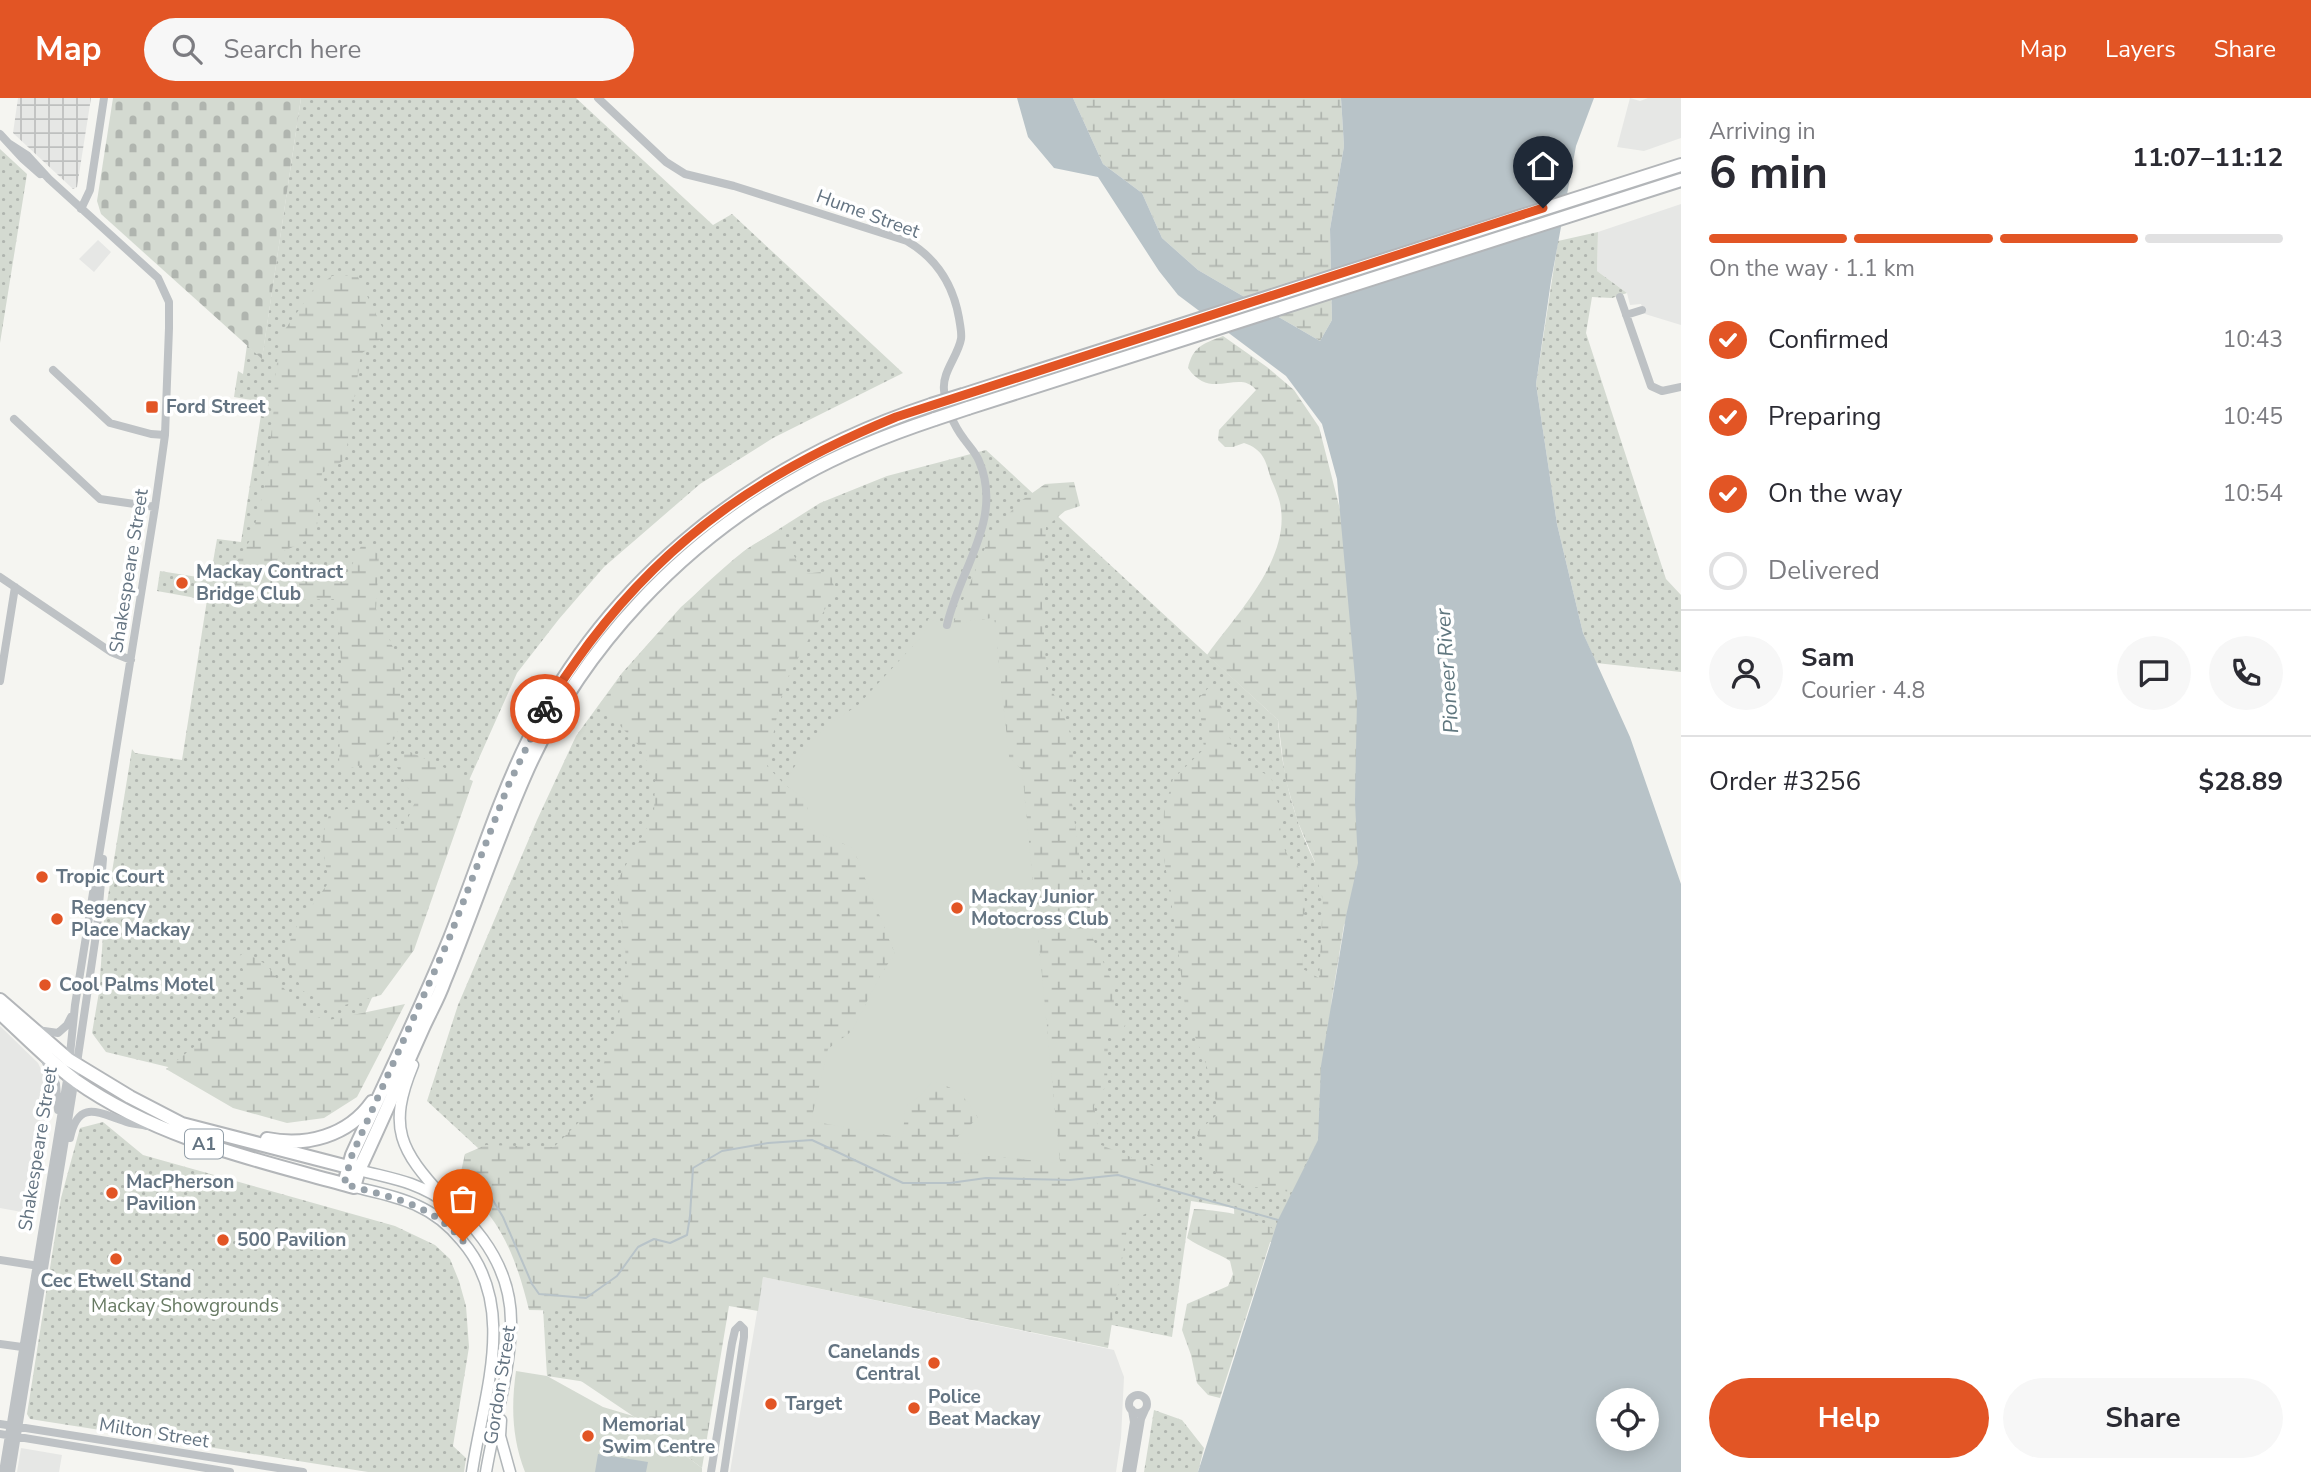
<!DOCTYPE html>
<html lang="en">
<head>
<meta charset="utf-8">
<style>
  :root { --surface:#fff; --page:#f7f7f7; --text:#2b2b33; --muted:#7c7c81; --line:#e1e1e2; --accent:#e25525 }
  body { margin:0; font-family:"Nunito Sans",sans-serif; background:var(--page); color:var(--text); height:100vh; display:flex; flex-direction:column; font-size:26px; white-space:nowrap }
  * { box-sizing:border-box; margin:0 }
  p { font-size:23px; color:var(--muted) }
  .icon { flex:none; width:38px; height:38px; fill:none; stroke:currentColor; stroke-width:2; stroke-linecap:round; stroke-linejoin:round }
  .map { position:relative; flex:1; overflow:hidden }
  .panel { display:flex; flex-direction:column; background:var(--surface); width:630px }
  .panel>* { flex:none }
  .controls { position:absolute; left:1596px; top:1290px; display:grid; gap:14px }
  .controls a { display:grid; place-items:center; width:63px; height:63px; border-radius:50%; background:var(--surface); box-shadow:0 4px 18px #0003; font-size:35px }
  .pin { position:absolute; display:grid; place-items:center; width:60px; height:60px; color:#fff; margin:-72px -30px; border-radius:50% 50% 50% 0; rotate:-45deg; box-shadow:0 0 7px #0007 }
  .pin .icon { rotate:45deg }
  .courier { position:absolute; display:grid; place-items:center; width:70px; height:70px; margin:-35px; border:5px solid #e25525; border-radius:50%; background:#fff; color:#222; box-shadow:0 2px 9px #0007 }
  .summary em { font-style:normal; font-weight:700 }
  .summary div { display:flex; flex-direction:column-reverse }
  .summary { display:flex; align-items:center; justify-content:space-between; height:119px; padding:0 28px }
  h1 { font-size:46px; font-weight:700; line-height:52px }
  .bar { display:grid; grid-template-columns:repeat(4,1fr); gap:10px 7px; align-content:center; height:84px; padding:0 28px }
  .bar i { height:9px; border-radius:5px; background:var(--line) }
  .bar .current { background:var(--accent) }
  .bar p { grid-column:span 4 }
  .line { display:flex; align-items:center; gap:18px; padding:0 28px; border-top:2px solid var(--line) }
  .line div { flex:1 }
  .round { display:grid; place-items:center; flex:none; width:74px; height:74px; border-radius:37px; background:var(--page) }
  ol { padding:0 28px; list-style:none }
  li { display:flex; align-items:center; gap:21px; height:77px }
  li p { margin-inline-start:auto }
  li .icon { padding:7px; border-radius:50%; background:var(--accent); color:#fff; stroke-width:4 }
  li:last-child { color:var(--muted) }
  li i { width:38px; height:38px; border:4px solid var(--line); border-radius:50% }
  .cta { display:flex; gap:14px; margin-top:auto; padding:14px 28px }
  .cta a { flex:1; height:80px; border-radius:42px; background:var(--accent); color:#fff; font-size:28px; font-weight:700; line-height:80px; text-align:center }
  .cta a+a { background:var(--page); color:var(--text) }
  header { display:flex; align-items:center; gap:42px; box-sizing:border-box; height:98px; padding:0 35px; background:var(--accent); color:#fff }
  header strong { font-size:33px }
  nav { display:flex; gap:38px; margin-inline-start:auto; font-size:24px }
  .search { width:490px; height:63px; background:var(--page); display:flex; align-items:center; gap:18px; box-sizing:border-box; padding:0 24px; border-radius:38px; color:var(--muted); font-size:26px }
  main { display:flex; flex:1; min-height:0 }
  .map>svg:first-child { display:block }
  .built { fill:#e6e7e5 }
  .industrial { fill:url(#industrial-grid) }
  .grass { fill:url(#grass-dots) }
  .wetland { fill:url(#wetland-marsh) }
  .cemetery { fill:url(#cemetery-stones) }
  .pitch { fill:#d4dad1 }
  .water { fill:#b8c3c8; fill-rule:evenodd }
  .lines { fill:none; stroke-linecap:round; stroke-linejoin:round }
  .stream { stroke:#b8c3c8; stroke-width:2 }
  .major-casing { stroke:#b1b6b9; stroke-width:13 }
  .highway-casing { stroke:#b3b6b9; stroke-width:16 }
  .minor { stroke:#bec2c5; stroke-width:8 }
  .major { stroke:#fff; stroke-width:10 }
  .highway { stroke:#fff; stroke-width:12 }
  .highway-bridge-casing { stroke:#b3b6b9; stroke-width:16; stroke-linecap:butt }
  .highway-bridge { stroke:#fff; stroke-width:12 }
  .done { stroke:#97a1a9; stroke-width:7; stroke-dasharray:0 12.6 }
  .route { stroke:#e25525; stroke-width:9 }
  .poi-dot { fill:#e25525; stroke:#fff; stroke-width:2.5 }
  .labels { text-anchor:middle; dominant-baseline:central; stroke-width:7; stroke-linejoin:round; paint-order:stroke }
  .shield { fill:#fff; stroke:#929ea8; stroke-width:2 }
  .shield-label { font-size:18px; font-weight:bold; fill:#647482 }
  .street-label { font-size:19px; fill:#647482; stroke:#fff }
  .poi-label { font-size:19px; font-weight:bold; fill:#647482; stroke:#fff; text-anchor:start }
  .park-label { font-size:19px; fill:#677a63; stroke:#fff }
  .water-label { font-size:21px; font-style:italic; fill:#60777f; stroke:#fff }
</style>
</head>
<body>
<header>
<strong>Map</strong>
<div class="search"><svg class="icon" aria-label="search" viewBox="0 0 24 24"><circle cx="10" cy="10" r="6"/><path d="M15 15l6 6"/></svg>Search here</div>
<nav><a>Map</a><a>Layers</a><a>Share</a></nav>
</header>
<main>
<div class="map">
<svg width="1681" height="1374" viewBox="0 0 1681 1374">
  <defs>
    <pattern id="industrial-grid" width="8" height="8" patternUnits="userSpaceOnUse" patternTransform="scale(1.75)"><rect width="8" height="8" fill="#e6e7e5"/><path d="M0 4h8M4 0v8" fill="none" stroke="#bec0bf"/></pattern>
    <pattern id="grass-dots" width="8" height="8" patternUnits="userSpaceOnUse" patternTransform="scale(1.75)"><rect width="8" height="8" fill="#d4dad1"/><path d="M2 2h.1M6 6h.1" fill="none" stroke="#b0b5af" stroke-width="1.8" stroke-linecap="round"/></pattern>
    <pattern id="wetland-marsh" width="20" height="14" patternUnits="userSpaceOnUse" patternTransform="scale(1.75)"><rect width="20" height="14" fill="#d4dad1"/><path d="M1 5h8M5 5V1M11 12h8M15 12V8" fill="none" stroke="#b0b5af"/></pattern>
    <pattern id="cemetery-stones" width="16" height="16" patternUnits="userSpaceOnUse" patternTransform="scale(1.75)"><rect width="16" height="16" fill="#d4dad1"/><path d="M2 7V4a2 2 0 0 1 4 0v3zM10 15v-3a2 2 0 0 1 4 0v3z" fill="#b0b5af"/></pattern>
  </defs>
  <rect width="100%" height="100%" fill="#f5f5f1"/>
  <path class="built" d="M1630 0 1640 3 1648 0H1681V40L1644 53 1617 49Z
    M1681 106V227L1645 216 1641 206 1630 207 1627 195 1597 173 1598 134Z
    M98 142 111 154 94 174 79 161Z
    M0 928 38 965 49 988V1014L33 1116 0 1110Z
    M763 1179 1114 1252 1124 1279 1121 1340 1116 1374H730Z
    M21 1350 62 1357 59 1374H17Z"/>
  <path class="industrial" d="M18 0H91L77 89 73 91 13 35Z"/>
  <path class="grass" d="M301 0H576L713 127 732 116 903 275 773 340 700 386 604 469 559 521 517 575 341 969 272 994 106 954 92 935 99 894 104 823 132 651 135 655 182 662 207 502 157 493 160 473 210 481 217 441 241 444 263 304 234 299 238 273 243 276 247 247 262 260Z
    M0 51 27 76 0 245Z
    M1598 134 1597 173 1627 195 1612 200 1592 199 1586 235 1666 481 1681 497V574L1596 565 1583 535 1557 426 1536 286 1558 143Z
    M986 352 1278 622C1282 677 1295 731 1323 779L1337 988 1287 1146 1235 1138 1234 1110 1191 1103 1172 1239 748 1154 714 1189 696 1301 547 1278 540 1159 491 1062 427 1003 458 907 537 722 576 638 622 575 681 509 746 452 820 405 887 378Z
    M103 1024 143 1057 395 1128 435 1147 450 1161 459 1183 466 1208 469 1249 453 1348 466 1360 464 1374H368L30 1321 27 1316 61 1100 80 1030Z
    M1154 1312 1182 1322 1204 1350 1198 1374H1144Z"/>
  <path class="wetland" d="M1073 0H1341L1344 48 1330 131 1332 222 1320 243 1198 172 1162 140 1142 95 1103 66Z
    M357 177 386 237 361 256 345 362 322 375 316 438 280 455 271 478 348 475 362 446 379 456 376 511 402 570 397 638 373 664 339 673 341 563 336 501 219 504 222 487 252 439 267 379 274 309 275 279 281 237 313 192 332 178Z
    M1223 238 1267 269 1294 292 1319 329 1344 427 1359 624 1362 797 1344 827 1321 967 1318 1042 1291 1094 1240 1087 1218 1079 1196 1035 1219 1015 1206 966 1186 916 1175 828 1163 754 1164 713 1173 681 1204 651 1199 600 1212 586 1224 616 1233 653 1252 669 1271 679 1281 716 1280 742 1288 758 1300 771 1306 809 1300 828 1303 871 1319 880 1323 802 1314 772 1315 764 1297 722 1285 679 1278 622 1207 557C1236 517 1288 464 1281 411 1280 401 1275 390 1271 381 1266 363 1263 351 1244 345L1233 349H1225L1218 342 1219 332 1256 292C1239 270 1211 304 1188 270 1193 248 1203 246 1223 238Z
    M1074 384 1080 408 1065 413 1046 429 1042 507 1047 581 1073 639 1072 705 1090 834 1113 886 1114 908 1127 922 1120 939 1108 933 1107 986 1094 1008 1101 1047 1163 1072 1156 1111 1128 1124 1108 1250 763 1179 758 1213 729 1208 702 1370 633 1318 581 1283 580 1213 529 1212C517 1163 501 1117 458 1087L465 1056 486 1047 554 1049 580 1023 595 993 618 922 627 868 617 783 654 717 655 679 638 647 600 606C642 550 689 497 744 453 755 445 769 438 781 431L803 476 830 473 835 493 789 577 780 603 767 668 784 686 809 704 803 728 853 750 895 856 881 876 852 934 828 951 905 1009 921 998 932 984C958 989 965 998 978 1020L960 1055 1060 1065 1022 672 1009 660 994 520 970 523 952 528 990 438 1018 405 1045 386Z
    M406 652 473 683 414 852 381 897 334 910 303 893 286 861 292 835 329 784 321 742 329 717 359 707 402 734 415 704 397 669Z
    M245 854 267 867 302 915 329 922 405 906 357 999 324 1020 287 1025 233 1010 166 971 204 941 245 913 247 882 238 859Z
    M1194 1111C1216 1112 1257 1117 1274 1132L1220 1300 1208 1297 1197 1285 1191 1257 1182 1232 1187 1206 1228 1188 1233 1176 1230 1163C1216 1154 1201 1150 1187 1140Z"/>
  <path class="cemetery" d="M113 0H301L262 261 101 116 97 103Z"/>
  <path class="pitch" d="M994 520 1009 659 1022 672 1060 1065 960 1055 958 1038 978 1020C965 998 958 989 932 984L920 998 905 1009 903 1040 811 1023 828 951 852 933 881 876 895 856 853 750 803 728 809 704 784 686 809 645 830 626 858 607 924 536 928 521 952 528 970 523Z
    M516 1273 547 1278 603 1309 633 1318 702 1370V1374H525C512 1340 511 1309 516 1273Z"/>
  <path class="water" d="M1017 0H1073L1103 66 1142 95 1162 140 1198 172 1320 243 1332 222 1330 131 1344 48 1341 0H1594L1576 48 1551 183 1536 286 1557 426 1583 535 1630 639 1681 786V1374H1198L1278 1122 1318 1042 1321 968 1346 818 1358 765 1355 704 1357 602 1337 381 1322 326 1286 278 1178 197 1159 173 1098 79 1054 70 1028 39ZM1608 1302H1647V1340H1608Z
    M598 1356 648 1364 646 1374H595Z"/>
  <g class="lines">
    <path class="stream" d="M482 1084 503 1119 532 1186 539 1196 586 1200 617 1178 638 1149 654 1141 670 1145 687 1137 690 1118 693 1070 722 1053 768 1045 812 1042 903 1085H950L986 1080 1070 1082 1118 1077 1278 1122"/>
    <defs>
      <path id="major" d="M413 967C387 1030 400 1052 444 1100
        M359 1072C377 1077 394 1080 411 1086 468 1107 512 1165 511 1226 510 1275 494 1326 486 1374
        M354 1089C375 1094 397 1098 416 1107 434 1115 450 1128 462 1143 519 1209 483 1298 472 1374
        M501 1322 500 1338 510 1374"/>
      <path id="highway" d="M963 297 1681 67
        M968 310 1681 82
        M0 902 69 962 130 999 182 1026 356 1071
        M0 915C25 938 49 963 76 983 160 1042 258 1062 354 1089L359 1072C381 1025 401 979 422 932 429 916 438 901 444 884 472 816 495 745 525 677 580 551 682 443 803 377 844 354 890 336 935 321
        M267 1041C306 1049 348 1038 372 1004
        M344 1086 352 1057C385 985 420 913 450 840 476 775 497 706 528 643 610 477 758 364 931 307"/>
    </defs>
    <use href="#major" class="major-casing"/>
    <use href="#highway" class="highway-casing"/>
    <path class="minor" d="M598 0 666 64 685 76 734 88 907 143C936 160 953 186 959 220 960 227 962 235 961 241 958 258 942 274 944 292 945 308 954 328 964 341 969 348 976 355 979 363 1004 421 959 472 947 527
      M0 36 23 61 40 76
      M81 111 90 92 104 0
      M1620 199 1651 288 1662 293 1681 289
      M1626 217 1642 212
      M53 272 110 325 151 336 165 337
      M14 321 100 401 155 409
      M0 479 111 554 131 562
      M0 583 15 489
      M37 932 58 935 67 927 71 919
      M43 958 56 986 58 1012
      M70 1040C78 1002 97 1014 124 1023 131 1026 139 1026 147 1028
      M0 1162 39 1168
      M0 1246 22 1249
      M1129 1306a9 9 0 1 1 18 0a9 9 0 1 1-18 0Z
      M0 1326 303 1374
      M0 1336 230 1374
      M3 1374 68 976 75 907 155 409 165 337 169 230V204L158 180 49 81 27 57 10 46
      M11 1374 73 992 97 830 103 761
      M711 1374 732 1245 735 1232 740 1227 744 1231V1239L724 1374
      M1126 1374 1134 1324 1132 1312
      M1132 1374 1141 1321 1145 1312"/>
    <use href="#major" class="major"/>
    <use href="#highway" class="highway"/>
    <defs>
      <path id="highway-bridge" d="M931 307 963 297
        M935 321 968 310"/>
    </defs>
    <use href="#highway-bridge" class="highway-bridge-casing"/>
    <use href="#highway-bridge" class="highway-bridge"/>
  </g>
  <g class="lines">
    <path class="done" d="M463 1143C429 1104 391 1100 344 1086L352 1057 449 841 508 688 545 611"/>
    <path class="route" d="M545 611C558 587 574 566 590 544 673 434 770 371 896 319L1543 110"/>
  </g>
  <g class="poi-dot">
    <rect x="145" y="302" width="14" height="14" rx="3.5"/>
    <circle cx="182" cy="485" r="7"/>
    <circle cx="42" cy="779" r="7"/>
    <circle cx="957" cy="810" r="7"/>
    <circle cx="57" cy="821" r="7"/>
    <circle cx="45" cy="887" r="7"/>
    <circle cx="112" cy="1095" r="7"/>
    <circle cx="223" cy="1142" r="7"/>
    <circle cx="116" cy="1161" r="7"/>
    <circle cx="934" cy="1265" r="7"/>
    <circle cx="771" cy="1306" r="7"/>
    <circle cx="914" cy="1310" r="7"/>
    <circle cx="588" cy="1338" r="7"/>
  </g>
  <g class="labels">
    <rect class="shield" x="185" y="1031.5" width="38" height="29" rx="5"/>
    <g class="shield-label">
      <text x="204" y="1046">A1</text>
    </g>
    <g class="street-label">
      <text transform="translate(868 116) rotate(20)">Hume Street</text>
      <text transform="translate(129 473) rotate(-81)">Shakespeare Street</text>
      <text transform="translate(38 1051) rotate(-81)">Shakespeare Street</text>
      <text transform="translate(500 1287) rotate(-81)">Gordon Street</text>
      <text transform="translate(154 1335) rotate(9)">Milton Street</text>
    </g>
    <g class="poi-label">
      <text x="166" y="309">Ford Street</text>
      <text x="196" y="474">Mackay Contract<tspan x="196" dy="22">Bridge Club</tspan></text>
      <text x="56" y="779">Tropic Court</text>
      <text x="971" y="799">Mackay Junior<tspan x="971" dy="22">Motocross Club</tspan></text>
      <text x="71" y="810">Regency<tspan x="71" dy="22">Place Mackay</tspan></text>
      <text x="59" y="887">Cool Palms Motel</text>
      <text x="126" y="1084">MacPherson<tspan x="126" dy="22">Pavilion</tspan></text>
      <text x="237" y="1142">500 Pavilion</text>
      <text x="116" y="1183" text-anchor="middle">Cec Etwell Stand</text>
      <text x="920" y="1254" text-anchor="end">Canelands<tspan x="920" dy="22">Central</tspan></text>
      <text x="928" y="1299">Police<tspan x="928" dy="22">Beat Mackay</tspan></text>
      <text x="785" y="1306">Target</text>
      <text x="602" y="1327">Memorial<tspan x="602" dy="22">Swim Centre</tspan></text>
    </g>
    <g class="park-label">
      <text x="185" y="1208">Mackay Showgrounds</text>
    </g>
    <g class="water-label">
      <text transform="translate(1447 573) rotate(-94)">Pioneer River</text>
    </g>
  </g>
</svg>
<div class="controls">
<a><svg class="icon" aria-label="locate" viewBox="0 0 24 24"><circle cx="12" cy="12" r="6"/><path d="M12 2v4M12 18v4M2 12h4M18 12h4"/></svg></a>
</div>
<div class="pin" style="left:463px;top:1143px;background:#ea580c"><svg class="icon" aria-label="bag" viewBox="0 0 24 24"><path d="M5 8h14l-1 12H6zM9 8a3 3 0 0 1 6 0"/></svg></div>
<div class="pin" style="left:1543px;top:110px;background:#1f2937"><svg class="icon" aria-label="home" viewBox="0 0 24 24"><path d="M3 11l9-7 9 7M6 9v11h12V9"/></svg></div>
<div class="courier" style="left:545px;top:611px"><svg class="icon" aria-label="bike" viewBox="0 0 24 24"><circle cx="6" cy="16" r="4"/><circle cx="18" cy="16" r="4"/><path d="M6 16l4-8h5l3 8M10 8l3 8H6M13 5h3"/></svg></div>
</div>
<section class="panel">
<div class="summary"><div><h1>6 min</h1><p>Arriving in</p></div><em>11:07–11:12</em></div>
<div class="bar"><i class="current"></i><i class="current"></i><i class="current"></i><i></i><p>On the way · 1.1 km</p></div>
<ol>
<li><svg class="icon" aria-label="check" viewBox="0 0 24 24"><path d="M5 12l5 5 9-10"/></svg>Confirmed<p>10:43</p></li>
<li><svg class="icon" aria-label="check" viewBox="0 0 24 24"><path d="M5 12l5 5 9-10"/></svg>Preparing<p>10:45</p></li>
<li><svg class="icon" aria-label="check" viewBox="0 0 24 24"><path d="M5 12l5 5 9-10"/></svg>On the way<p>10:54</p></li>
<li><i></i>Delivered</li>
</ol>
<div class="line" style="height:126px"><a class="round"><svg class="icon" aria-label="person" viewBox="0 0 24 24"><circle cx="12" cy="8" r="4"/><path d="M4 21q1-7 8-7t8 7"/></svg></a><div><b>Sam</b><p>Courier · 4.8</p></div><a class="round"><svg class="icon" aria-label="chat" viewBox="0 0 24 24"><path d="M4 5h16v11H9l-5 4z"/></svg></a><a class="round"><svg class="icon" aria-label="phone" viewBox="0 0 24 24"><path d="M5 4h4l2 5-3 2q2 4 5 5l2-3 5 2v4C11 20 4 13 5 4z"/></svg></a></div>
<div class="line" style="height:91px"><div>Order #3256</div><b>$28.89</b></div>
<div class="cta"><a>Help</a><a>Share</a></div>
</section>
</main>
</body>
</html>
